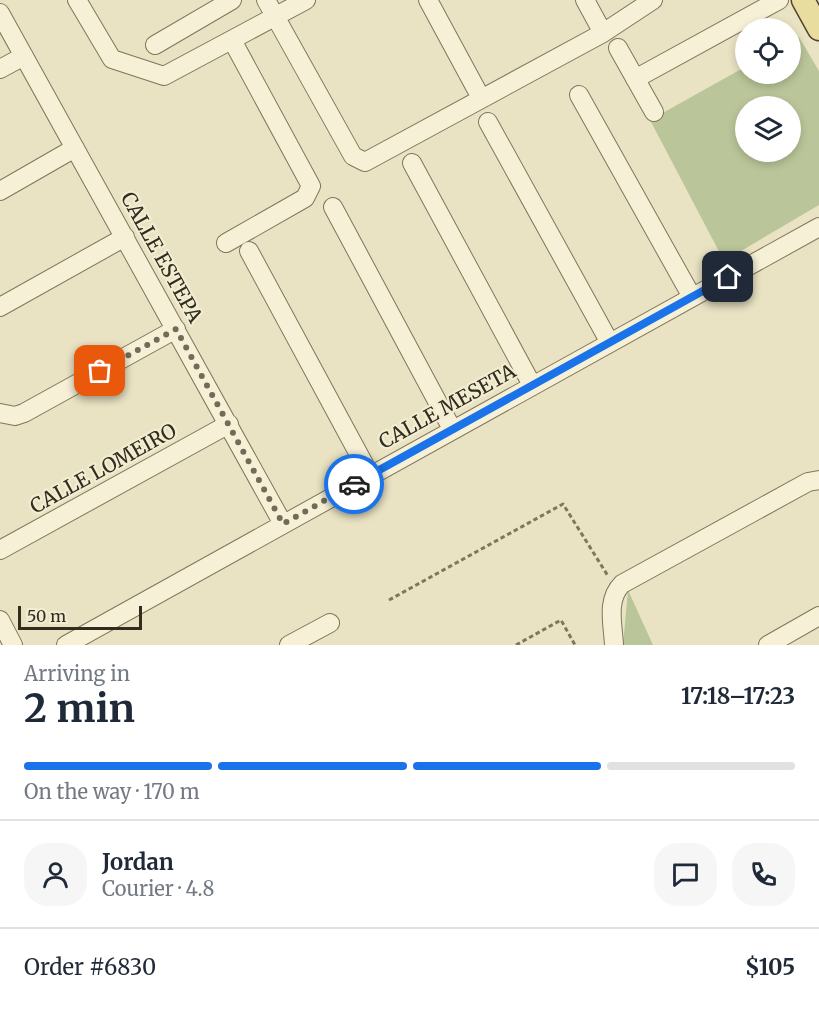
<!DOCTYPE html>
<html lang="en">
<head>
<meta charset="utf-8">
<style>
  :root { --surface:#fff; --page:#f6f6f7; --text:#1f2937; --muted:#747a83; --line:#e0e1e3; --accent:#1a73e8 }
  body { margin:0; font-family:Merriweather,serif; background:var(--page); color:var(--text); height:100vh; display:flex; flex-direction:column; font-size:22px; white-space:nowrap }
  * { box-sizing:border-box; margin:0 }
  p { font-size:20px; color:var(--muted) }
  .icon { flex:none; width:33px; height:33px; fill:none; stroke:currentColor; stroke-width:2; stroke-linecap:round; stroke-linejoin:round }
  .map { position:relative; height:645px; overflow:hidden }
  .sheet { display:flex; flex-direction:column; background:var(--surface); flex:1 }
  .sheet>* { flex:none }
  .fabs { position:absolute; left:735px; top:18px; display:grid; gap:12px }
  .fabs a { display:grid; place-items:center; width:66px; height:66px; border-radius:50%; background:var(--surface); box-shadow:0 3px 9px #0003; font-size:30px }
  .scale { position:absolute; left:18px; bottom:15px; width:124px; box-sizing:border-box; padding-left:6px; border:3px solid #332b1e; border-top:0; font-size:16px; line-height:21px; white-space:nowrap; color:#332b1e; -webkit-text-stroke:4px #f1edd2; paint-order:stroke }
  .pin { position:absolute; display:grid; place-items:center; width:51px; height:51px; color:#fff; margin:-26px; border-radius:12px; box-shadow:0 3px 9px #0006 }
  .courier { position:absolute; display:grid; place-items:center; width:60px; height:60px; margin:-30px; border:4px solid #1a73e8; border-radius:50%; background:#fff; color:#222; box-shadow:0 2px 8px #0007 }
  .head em { font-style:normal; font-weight:700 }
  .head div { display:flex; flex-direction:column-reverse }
  .head { display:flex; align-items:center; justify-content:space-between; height:102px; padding:0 24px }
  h1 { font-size:39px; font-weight:700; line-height:45px }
  .bar { display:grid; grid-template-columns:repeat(4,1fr); gap:9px 6px; align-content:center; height:72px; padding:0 24px }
  .bar i { height:8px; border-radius:4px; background:var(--line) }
  .bar .active { background:var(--accent) }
  .bar p { grid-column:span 4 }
  .line { display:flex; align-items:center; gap:15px; padding:0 24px; border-top:2px solid var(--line) }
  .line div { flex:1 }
  .round { display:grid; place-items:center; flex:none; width:63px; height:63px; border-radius:24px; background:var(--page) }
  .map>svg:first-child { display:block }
  .green { fill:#bac699; fill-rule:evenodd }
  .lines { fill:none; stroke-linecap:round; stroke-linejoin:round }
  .minor-casing { stroke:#81755c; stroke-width:20 }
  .major-casing { stroke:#504330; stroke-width:25 }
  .path { stroke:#81755c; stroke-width:3; stroke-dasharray:4.5 3; stroke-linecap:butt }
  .minor { stroke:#f5f0d6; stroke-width:18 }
  .major { stroke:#e9dc9f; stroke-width:22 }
  .done { stroke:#736b58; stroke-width:6; stroke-dasharray:0 10.8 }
  .route { stroke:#1a73e8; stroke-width:8 }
  .labels { text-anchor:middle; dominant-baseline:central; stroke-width:4.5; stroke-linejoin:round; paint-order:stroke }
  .street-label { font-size:20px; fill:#332b1e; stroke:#f1edd2 }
</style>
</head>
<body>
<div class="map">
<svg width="819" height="645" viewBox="0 0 819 645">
  <rect width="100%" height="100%" fill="#e9e3c3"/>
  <path class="green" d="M799 37 819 71V205L724 261 650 120 745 67 746 74H790L791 42ZM746 106H790V152H746Z
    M628 590 653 645H623Z"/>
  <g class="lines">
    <defs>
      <path id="minor" d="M77 0 112 59 164 76 306 0
        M266 0 353 156 365 162 603 33 653 0
        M428 0 481 98
        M585 0 603 33
        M0 13 283 524
        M155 45 232 0
        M618 48 654 112
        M0 69 24 56
        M635 79 779 0
        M579 95 692 297
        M488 122 610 343
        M412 163 532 385
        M0 191 75 148
        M333 207 452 429
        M226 243 305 198 311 186 232 40
        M249 251 370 475
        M0 307 125 237
        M0 413 15 416 24 413 176 329
        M0 550 229 424
        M0 620 13 645
        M66 645 819 227
        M289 645 330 623
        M614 645C613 624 606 600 622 584L808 482 819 480
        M768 645 819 616"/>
      <path id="major" d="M803 0 819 29"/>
    </defs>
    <use href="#minor" class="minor-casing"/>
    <use href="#major" class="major-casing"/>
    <path class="path" d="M389 600 563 504 608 576
      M516 645 561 620 575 645"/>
    <use href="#minor" class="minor"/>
    <use href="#major" class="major"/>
  </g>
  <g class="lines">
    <path class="done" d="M100 371 176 329 283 524 354 484"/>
    <path class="route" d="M354 484 728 277"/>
  </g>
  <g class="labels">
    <g class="street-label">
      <text transform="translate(162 257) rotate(61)">CALLE ESTEPA</text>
      <text transform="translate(447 406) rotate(-29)">CALLE MESETA</text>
      <text transform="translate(103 468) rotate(-29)">CALLE LOMEIRO</text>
    </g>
  </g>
</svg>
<div class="fabs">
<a><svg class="icon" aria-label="locate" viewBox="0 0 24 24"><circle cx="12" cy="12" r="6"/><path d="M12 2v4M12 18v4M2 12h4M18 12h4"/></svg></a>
<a><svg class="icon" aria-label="layers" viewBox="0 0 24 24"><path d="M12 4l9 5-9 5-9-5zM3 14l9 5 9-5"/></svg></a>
</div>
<div class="scale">50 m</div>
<div class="pin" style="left:100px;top:371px;background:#ea580c"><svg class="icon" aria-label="bag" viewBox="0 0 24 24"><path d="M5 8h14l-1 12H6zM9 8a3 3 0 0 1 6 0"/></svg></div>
<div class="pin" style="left:728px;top:277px;background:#1f2937"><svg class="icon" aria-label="home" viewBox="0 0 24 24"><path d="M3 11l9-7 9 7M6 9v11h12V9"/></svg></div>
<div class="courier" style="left:354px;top:484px"><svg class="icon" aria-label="car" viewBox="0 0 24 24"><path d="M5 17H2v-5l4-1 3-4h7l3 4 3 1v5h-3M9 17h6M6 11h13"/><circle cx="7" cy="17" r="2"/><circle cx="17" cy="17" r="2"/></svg></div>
</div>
<section class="sheet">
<div class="head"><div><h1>2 min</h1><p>Arriving in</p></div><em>17:18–17:23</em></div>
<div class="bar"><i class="active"></i><i class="active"></i><i class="active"></i><i></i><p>On the way · 170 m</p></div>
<div class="line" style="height:108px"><a class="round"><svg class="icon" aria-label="person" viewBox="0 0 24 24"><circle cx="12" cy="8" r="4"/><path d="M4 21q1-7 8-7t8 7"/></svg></a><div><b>Jordan</b><p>Courier · 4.8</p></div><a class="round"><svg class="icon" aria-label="chat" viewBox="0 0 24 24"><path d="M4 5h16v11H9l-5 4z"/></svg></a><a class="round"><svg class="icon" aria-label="phone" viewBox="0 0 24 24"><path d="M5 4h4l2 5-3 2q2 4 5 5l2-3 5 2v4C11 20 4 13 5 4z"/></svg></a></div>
<div class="line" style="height:78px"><div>Order #6830</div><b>$105</b></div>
</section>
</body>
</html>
